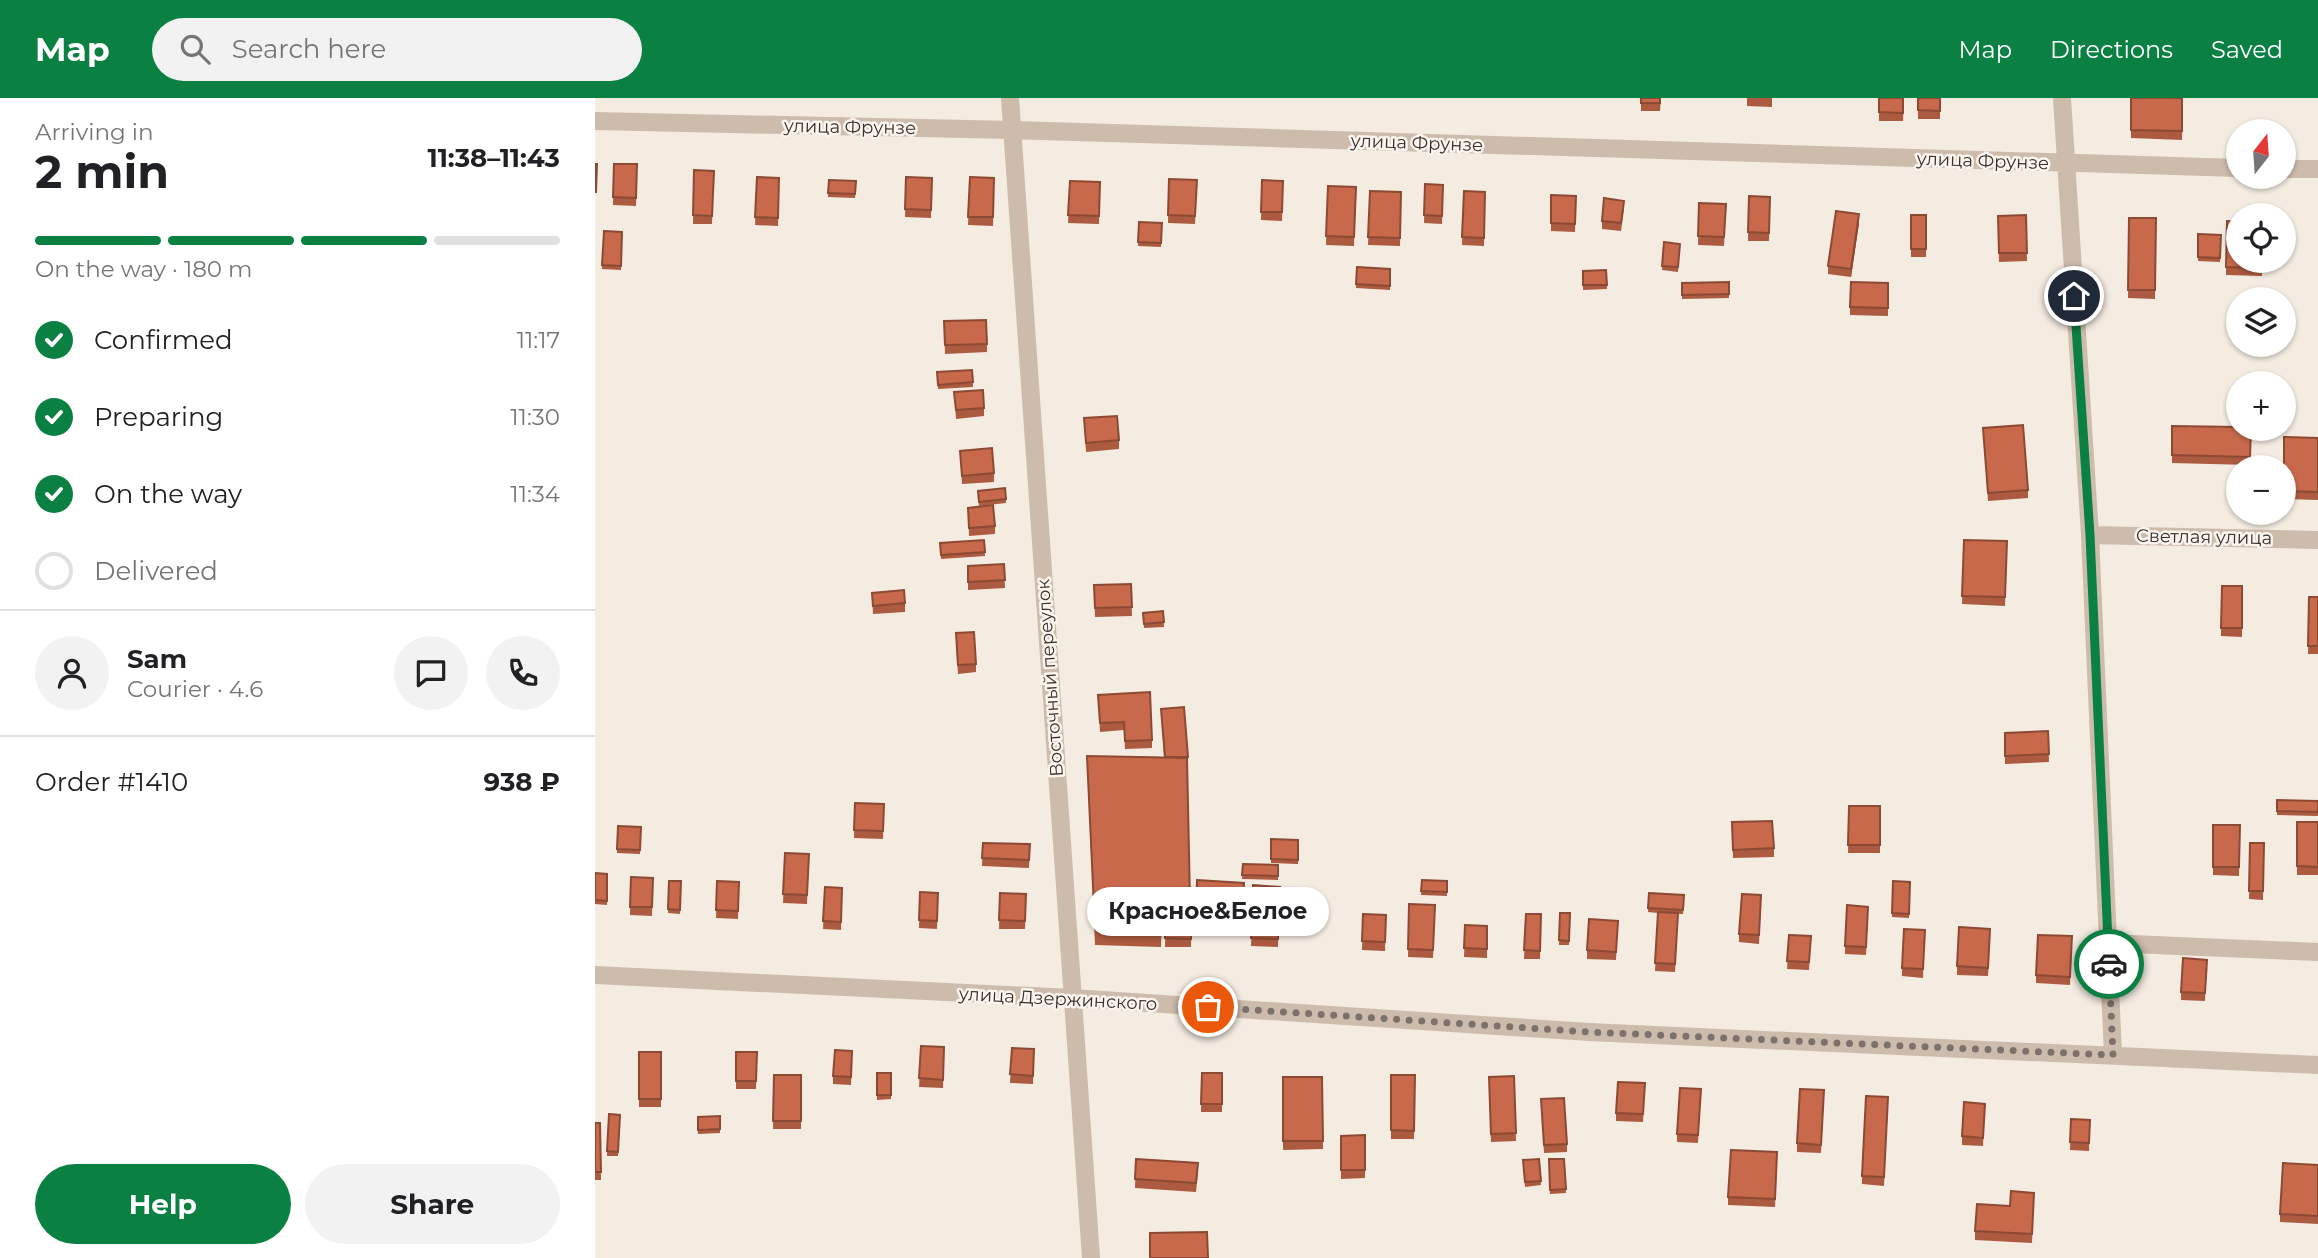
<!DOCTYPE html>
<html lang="en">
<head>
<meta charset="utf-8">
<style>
  :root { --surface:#fff; --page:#f2f2f2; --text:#202124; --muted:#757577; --line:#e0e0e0; --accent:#0b8043 }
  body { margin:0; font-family:Montserrat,sans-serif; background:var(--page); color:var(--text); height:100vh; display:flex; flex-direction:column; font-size:26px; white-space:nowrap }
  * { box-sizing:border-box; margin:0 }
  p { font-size:23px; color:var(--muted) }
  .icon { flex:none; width:38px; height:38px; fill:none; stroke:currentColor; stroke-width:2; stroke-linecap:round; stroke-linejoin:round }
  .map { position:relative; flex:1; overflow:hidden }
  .drawer { display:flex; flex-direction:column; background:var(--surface); width:595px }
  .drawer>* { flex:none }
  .needle { width:46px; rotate:17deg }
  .buttons { position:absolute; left:1631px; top:21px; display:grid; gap:14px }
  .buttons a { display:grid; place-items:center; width:70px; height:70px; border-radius:50%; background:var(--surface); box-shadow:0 2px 5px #0004; font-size:35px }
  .pin { position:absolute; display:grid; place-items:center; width:60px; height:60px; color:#fff; margin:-30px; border:4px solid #fff; border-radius:50%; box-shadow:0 2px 7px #0007 }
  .courier { position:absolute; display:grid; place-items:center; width:70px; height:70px; margin:-35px; border:5px solid #0b8043; border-radius:50%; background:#fff; color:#222; box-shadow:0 2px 9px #0007 }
  .bubble { position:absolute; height:49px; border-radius:24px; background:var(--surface); box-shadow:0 2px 5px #0004; font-size:23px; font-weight:700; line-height:49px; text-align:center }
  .summary em { font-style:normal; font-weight:700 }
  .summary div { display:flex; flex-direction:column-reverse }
  .summary { display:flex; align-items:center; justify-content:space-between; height:119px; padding:0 35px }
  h1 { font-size:46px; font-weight:700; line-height:52px }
  .bar { display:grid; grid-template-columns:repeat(4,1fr); gap:10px 7px; align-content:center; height:84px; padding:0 35px }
  .bar i { height:9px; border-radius:5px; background:var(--line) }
  .bar .selected { background:var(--accent) }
  .bar p { grid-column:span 4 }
  .line { display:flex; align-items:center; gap:18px; padding:0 35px; border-top:2px solid var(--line) }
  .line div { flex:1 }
  .round { display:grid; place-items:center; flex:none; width:74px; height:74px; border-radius:37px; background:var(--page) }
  ol { padding:0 35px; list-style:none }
  li { display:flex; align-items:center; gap:21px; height:77px }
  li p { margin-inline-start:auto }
  li .icon { padding:7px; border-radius:50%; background:var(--accent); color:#fff; stroke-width:4 }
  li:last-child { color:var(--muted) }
  li i { width:38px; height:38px; border:4px solid var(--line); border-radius:50% }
  .button { display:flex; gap:14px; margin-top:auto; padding:14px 35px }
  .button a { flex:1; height:80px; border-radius:42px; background:var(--accent); color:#fff; font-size:28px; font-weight:700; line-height:80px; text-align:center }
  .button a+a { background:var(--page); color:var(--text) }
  header { display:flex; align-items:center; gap:42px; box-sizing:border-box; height:98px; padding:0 35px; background:var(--accent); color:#fff }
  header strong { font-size:33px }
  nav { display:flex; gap:38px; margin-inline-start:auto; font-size:24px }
  .search { width:490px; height:63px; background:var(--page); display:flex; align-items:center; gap:18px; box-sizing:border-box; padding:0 24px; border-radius:38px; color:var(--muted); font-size:26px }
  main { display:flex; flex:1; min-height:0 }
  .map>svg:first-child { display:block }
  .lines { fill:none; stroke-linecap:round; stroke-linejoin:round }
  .minor { stroke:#cdbbac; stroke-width:18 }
  .wall { fill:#ac5a40 }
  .shaded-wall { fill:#8c4a34 }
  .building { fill:#c8694b; stroke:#8c4a34; stroke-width:2 }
  .done { stroke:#7c716b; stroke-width:7; stroke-dasharray:0 12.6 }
  .route { stroke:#0b8043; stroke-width:9 }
  .labels { text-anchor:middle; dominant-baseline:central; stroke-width:5; stroke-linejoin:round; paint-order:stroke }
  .street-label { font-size:18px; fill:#3b302b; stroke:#fbf5ee }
</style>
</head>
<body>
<header>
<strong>Map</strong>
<div class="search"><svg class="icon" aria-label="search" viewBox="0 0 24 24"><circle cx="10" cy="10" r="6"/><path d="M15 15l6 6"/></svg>Search here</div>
<nav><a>Map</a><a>Directions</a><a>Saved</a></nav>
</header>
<main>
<section class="drawer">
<div class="summary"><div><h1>2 min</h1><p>Arriving in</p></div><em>11:38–11:43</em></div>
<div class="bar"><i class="selected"></i><i class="selected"></i><i class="selected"></i><i></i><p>On the way · 180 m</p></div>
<ol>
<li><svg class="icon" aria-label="check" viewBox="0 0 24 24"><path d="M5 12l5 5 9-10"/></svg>Confirmed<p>11:17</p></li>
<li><svg class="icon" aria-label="check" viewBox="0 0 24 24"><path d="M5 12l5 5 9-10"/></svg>Preparing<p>11:30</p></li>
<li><svg class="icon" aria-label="check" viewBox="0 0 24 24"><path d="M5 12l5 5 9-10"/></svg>On the way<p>11:34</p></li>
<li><i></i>Delivered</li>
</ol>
<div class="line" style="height:126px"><a class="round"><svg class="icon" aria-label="person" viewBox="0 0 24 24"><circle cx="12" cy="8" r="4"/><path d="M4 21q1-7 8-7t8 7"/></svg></a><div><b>Sam</b><p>Courier · 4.6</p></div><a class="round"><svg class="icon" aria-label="chat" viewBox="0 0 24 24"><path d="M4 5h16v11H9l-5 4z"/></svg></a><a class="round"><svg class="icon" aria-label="phone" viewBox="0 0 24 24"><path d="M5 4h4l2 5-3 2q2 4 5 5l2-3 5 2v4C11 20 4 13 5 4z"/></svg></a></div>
<div class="line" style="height:91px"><div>Order #1410</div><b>938 ₽</b></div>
<div class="button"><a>Help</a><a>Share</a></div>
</section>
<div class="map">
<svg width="1723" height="1160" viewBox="0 0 1723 1160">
  <rect width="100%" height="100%" fill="#f4ebe1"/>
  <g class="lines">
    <path class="minor" d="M415 0 496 1160
      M1467 0 1495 437 1518 957
      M0 23 417 32 1643 70
      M1689 71H1723
      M1495 437 1723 442
      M1513 845 1723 854
      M0 877 477 900 994 934 1723 967"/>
  </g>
  <path class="wall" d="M1046 0H1066L1065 13H1046Z
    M1152 0H1177V9L1152 8Z
    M1309 0 1308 23H1284V14Z
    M1323 0H1345V21H1323Z
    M1536 0H1588L1587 42 1536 40Z
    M19 66H42L41 108 18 107Z
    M99 72 119 73 117 126H98Z
    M162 79 184 80 183 128 160 127Z
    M311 79 337 80 336 120 310 119Z
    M375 79 399 80 398 128 373 127Z
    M574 81 602 82 600 126 573 125Z
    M234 82 261 83 260 100 233 99Z
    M667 82 688 83 687 123 666 122Z
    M475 83 505 84 504 126 473 125Z
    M830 86 848 87 847 126 829 125Z
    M733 88 761 89 759 148 731 147Z
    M775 93 806 94 805 148 773 147Z
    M869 93 890 94 889 148 867 147Z
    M956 97 981 98 980 134 956 133Z
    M1154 98 1175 99 1174 143H1153Z
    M1104 105 1131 106 1129 148 1103 147Z
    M1029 111 1026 133 1007 131V123Z
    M1316 117H1331V159H1316Z
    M1431 117 1432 163 1404 164 1403 118Z
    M1534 120H1561L1560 201 1533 200Z
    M544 124 567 125 566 149 543 148Z
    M1264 125 1256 179 1233 176V168Z
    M9 133 27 134 26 172 7 171Z
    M1603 136 1626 137 1625 164 1603 163Z
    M1069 144 1085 146 1083 174 1067 172Z
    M1667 163V178L1631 177V169Z
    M762 169 795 171V192L761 190Z
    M1011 172 1012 191 988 192V173Z
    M1134 184V200L1087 201V185Z
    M1293 185V218L1255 217V209Z
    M349 223 392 246V254L350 256Z
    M377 272 378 289 343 291 342 274Z
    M359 294 389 310V318L361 321Z
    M489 320 524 342V351L491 354Z
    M1577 328 1656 331 1655 367 1577 365Z
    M1388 330 1433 392V400L1393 403Z
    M1689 339 1723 340V402L1689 401Z
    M365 353 399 375V384L367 386Z
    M410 390 411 405 384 408 383 393Z
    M373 410 400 428V436L374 438Z
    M389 442 390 458 346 461 345 445Z
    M1369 442 1412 443 1410 508 1367 506Z
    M409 466 410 490 373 492V468Z
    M536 486 537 518 500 519 499 487Z
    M1627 488H1647V539L1626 538Z
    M277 495 310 505V514L278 516Z
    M1714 499H1723V556H1713Z
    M568 513 569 529 549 530 548 515Z
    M361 543 381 566V574L363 576Z
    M503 597 557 642V650L530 651 529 632 505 634Z
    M566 611 593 659V667H592L595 814H597L596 849H570L571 818H567L566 849 500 847 492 658 569 659Z
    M1453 633 1454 664 1410 666V635Z
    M1682 702 1723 703V718L1682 717Z
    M260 705 289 706 288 741 259 740Z
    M1254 708H1285V755H1253Z
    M1702 724H1723V777H1702Z
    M1618 727H1645L1644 778 1618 777Z
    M46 729 45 756 22 755V751Z
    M1137 733 1179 750V759L1138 760Z
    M676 741 703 742V766L676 765Z
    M388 745 435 746 434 770 387 768Z
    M1655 745H1669L1668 802 1654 801Z
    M190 755 214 756 212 806 188 805Z
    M648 766 683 767V782L647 781Z
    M0 775 12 776V807L0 806Z
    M36 779 58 780 57 818 35 817Z
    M602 782 649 785 647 836 601 833Z
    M827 782 852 783V798L826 797Z
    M74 783H86L85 816 73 815Z
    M122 783 144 784 143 821 121 820Z
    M1298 783 1315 784 1314 820 1297 819Z
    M658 787 685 789 683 849 656 848Z
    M230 789 247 790 246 832 228 831Z
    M325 794 343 795 342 831 324 830Z
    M405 795 431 796 430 831H404Z
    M1054 795 1089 797 1088 816H1083L1080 874 1060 873 1063 815 1053 814Z
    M814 806 840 807 838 860 813 859Z
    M1166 806 1164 846 1144 844V836Z
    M965 815H975L974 847H964Z
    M768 816 791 817 790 853 767 852Z
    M931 816H946L945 861H929Z
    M1273 817 1271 857 1250 856V848Z
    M1023 823 1021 862 992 861V852Z
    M870 827 892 828V860L869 859Z
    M1330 832 1328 880 1307 878V870Z
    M1194 837 1216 838 1214 872 1192 871Z
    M1477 838 1475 887 1441 885V877Z
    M1395 839 1393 878 1362 877V868Z
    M1612 862 1610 903 1586 902V894Z
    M326 948 349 949 348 990 324 989Z
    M417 950 439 951 438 986 415 985Z
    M44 954H66V1009H44Z
    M141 954H162L161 991H141Z
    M257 962 256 987 238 986V978Z
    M282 975H296V1001L282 1002Z
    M607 975H627V1014H606Z
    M179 977H206V1031H178Z
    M796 977H820L819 1041H796Z
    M919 978 921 1043 896 1044 894 979Z
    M688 979H727L728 1051 688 1052Z
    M1050 985 1048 1024 1021 1023V1015Z
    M1106 991 1103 1045 1082 1044V1036Z
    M946 1001 972 1046V1054L949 1055Z
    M1229 1001 1226 1055 1202 1054V1045Z
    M1390 1006 1388 1048 1367 1047V1038Z
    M1293 1008 1289 1088 1267 1086V1078Z
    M14 1016 25 1017 23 1058H12Z
    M125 1018V1035L103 1036V1019Z
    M1476 1021 1495 1022 1494 1053 1475 1052Z
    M0 1025H5L6 1082H0Z
    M770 1037V1080L746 1081V1038Z
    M541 1061 603 1074 601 1094 540 1090Z
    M944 1061 946 1087 930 1089 928 1062Z
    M954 1061H969L971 1095 955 1096Z
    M1182 1062 1180 1109 1133 1107V1099Z
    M1723 1067V1126L1685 1124V1116Z
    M1439 1095 1437 1145 1380 1142V1133L1415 1108Z"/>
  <path class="shaded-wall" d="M1264 116V125L1256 179V171Z"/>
  <path class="building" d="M1046 0H1065V5H1046Z
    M1284 0H1308V15L1284 14Z
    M1323 0H1345V13L1323 12Z
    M1536 0H1587V33L1536 32Z
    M0 66H2L1 94H0Z
    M19 66H42L41 100 18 99Z
    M99 72 119 73 117 118 98 117Z
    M162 79 184 80 183 120 160 119Z
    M311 79 337 80 336 112 310 111Z
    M375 79 399 80 398 119H373Z
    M574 81 602 82 600 118 573 117Z
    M234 82 261 83 260 96 233 95Z
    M667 82 688 83 687 114H666Z
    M475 83 505 84 504 118 473 117Z
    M830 86 848 87 847 118 829 117Z
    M733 88 761 89 759 139 731 138Z
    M775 93 806 94 805 140 773 139Z
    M869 93 890 94 889 140 867 139Z
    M956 97 981 98 980 126 956 125Z
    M1154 98 1175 99 1174 135 1153 134Z
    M1009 100 1029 103 1026 125 1007 123Z
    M1104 105 1131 106 1129 139 1103 138Z
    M1241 113 1264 116 1256 171 1233 168Z
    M1316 117H1331V151H1316Z
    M1431 117 1432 155H1404L1403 118Z
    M1534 120H1561L1560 192H1533Z
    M1632 123 1643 124V163H1667V170L1631 169Z
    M544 124 567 125 566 145 543 144Z
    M9 133 27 134 26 168 7 167Z
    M1603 136 1626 137 1625 160 1603 159Z
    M1069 144 1085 146 1083 169 1067 168Z
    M762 169 795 171V188L761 186Z
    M1011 172 1012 187H988V173Z
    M1134 184V196L1087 197V185Z
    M1256 184 1293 185V210L1255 209Z
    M391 222 392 246 350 247 349 223Z
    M377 272 378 284 343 287 342 274Z
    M388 292 389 310 361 312 359 294Z
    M522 318 524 342 491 345 489 320Z
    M1428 327 1433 392 1393 395 1388 330Z
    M1577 328 1643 329V331H1656L1655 359 1577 357Z
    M1689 339 1723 340V394L1689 393Z
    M397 350 399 375 367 378 365 353Z
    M410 390 411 401 384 404 383 393Z
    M398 407 400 428 374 430 373 410Z
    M389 442 390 454 346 457 345 445Z
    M1369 442 1412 443 1410 499 1367 498Z
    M409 466 410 482 373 484V468Z
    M536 486 537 509 500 510 499 487Z
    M1627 488H1647V530H1626Z
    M309 492 310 505 278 508 277 495Z
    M1714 499H1723V548H1713Z
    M568 513 569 524 549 526 548 515Z
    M379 534 381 566 363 567 361 535Z
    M555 594 557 642 530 643 529 624 505 625 503 597Z
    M589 609 593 659H570L566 611Z
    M1453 633 1454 656 1410 658V635Z
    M492 658 592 660 595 802H567L566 833 500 831Z
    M1682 702 1723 703V714L1682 713Z
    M260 705 289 706 288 733 259 732Z
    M1254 708H1285V747H1253Z
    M1177 723 1179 750 1138 752 1137 724Z
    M1702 724H1723V769L1702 768Z
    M1618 727H1645L1644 769H1618Z
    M23 728 46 729 45 752 22 751Z
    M676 741 703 742V762L676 761Z
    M388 745 435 746 434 762 387 760Z
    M1655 745H1669L1668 793H1654Z
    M190 755 214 756 212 797 188 796Z
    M648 766 683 767V778L647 777Z
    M0 775 12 776V803L0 802Z
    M36 779 58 780 57 809H35Z
    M602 782 649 785 647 827 601 824Z
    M827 782 852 783V794L826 793Z
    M74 783H86L85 812 73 811Z
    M122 783 144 784 143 813 121 812Z
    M1298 783 1315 784 1314 816 1297 815Z
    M658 787 685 789 683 841 656 840Z
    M230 789 247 790 246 824 228 823Z
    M325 794 343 795 342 823 324 822Z
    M405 795 431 796 430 823 404 822Z
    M1054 795 1089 797 1088 812 1053 810Z
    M1147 796 1166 797 1164 837 1144 836Z
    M814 806 840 807 838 852 813 851Z
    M1252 807 1273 809 1271 849 1250 848Z
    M571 813 597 814 596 841 570 840Z
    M1063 814 1083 815 1080 866 1060 865Z
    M965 815H975L974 843 964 842Z
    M768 816 791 817 790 844 767 843Z
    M931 816H946L945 853 929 852Z
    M994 821 1023 823 1021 854 992 852Z
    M870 827 892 828V851L869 850Z
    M1364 829 1395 831 1393 870 1362 868Z
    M1309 831 1330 832 1328 871 1307 870Z
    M1194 837 1216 838 1214 864 1192 863Z
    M1443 837 1477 838 1475 879 1441 877Z
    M1588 860 1612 862 1610 895 1586 894Z
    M326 948 349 949 348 982 324 980Z
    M417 950 439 951 438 978 415 976Z
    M240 952 257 953 256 979 238 978Z
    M44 954H66V1001H44Z
    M141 954H162L161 983H141Z
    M282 975H296V997H282Z
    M607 975H627V1006H606Z
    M179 977H206V1023H178Z
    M796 977H820L819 1033 796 1032Z
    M919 978 921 1035 896 1036 894 979Z
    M688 979H727L728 1043H688Z
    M1023 984 1050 985 1048 1016 1021 1015Z
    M1085 990 1106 991 1103 1037 1082 1036Z
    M1205 991 1229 992 1226 1047 1202 1045Z
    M1271 998 1293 999 1289 1079 1267 1078Z
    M969 1000 972 1046 949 1047 946 1001Z
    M1369 1004 1390 1006 1388 1040 1367 1038Z
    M14 1016 25 1017 23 1054 12 1053Z
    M125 1018V1031L103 1032V1019Z
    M1476 1021 1495 1022 1494 1045 1475 1044Z
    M0 1025H5L6 1074H0Z
    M770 1037V1072H746V1038Z
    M1136 1052 1182 1054 1180 1101 1133 1099Z
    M541 1061 603 1065 601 1085 540 1081Z
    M944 1061 946 1083 930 1084 928 1062Z
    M954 1061H969L971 1091 955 1092Z
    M1688 1065 1723 1067V1118L1685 1116Z
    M1416 1093 1439 1095 1437 1136 1380 1133 1382 1106 1415 1108Z
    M612 1134 613 1160H555V1135Z"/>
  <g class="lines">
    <path class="done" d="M613 909 994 934 1518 957 1514 866"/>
    <path class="route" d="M1479 198 1495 437 1514 866"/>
  </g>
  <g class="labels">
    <g class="street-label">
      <text transform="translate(255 29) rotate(1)">улица Фрунзе</text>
      <text transform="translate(822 45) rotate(2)">улица Фрунзе</text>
      <text transform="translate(1388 63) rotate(2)">улица Фрунзе</text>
      <text transform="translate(1609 439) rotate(1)">Светлая улица</text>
      <text transform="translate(455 580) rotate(-94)">Восточный переулок</text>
      <text transform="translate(463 901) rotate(3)">улица Дзержинского</text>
    </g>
  </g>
</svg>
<div class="buttons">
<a><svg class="needle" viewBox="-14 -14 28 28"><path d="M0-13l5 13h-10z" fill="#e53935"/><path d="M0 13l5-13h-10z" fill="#757577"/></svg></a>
<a><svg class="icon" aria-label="locate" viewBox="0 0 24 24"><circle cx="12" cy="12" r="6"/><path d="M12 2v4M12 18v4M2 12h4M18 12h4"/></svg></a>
<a><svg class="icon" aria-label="layers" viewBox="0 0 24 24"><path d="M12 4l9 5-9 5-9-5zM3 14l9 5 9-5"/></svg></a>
<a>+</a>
<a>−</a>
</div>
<div class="pin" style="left:613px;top:909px;background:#ea580c"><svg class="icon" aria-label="bag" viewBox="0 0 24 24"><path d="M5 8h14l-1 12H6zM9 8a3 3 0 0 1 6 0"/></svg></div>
<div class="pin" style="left:1479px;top:198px;background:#1f2937"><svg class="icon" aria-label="home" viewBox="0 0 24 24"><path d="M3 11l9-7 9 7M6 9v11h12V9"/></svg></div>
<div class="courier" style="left:1514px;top:866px"><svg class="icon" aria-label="car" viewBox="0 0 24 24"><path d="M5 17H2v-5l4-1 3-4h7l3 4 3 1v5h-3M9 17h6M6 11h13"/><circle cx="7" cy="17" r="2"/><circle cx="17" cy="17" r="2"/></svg></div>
<div class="bubble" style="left:492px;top:789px;width:242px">Красное&amp;Белое</div>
</div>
</main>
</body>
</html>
